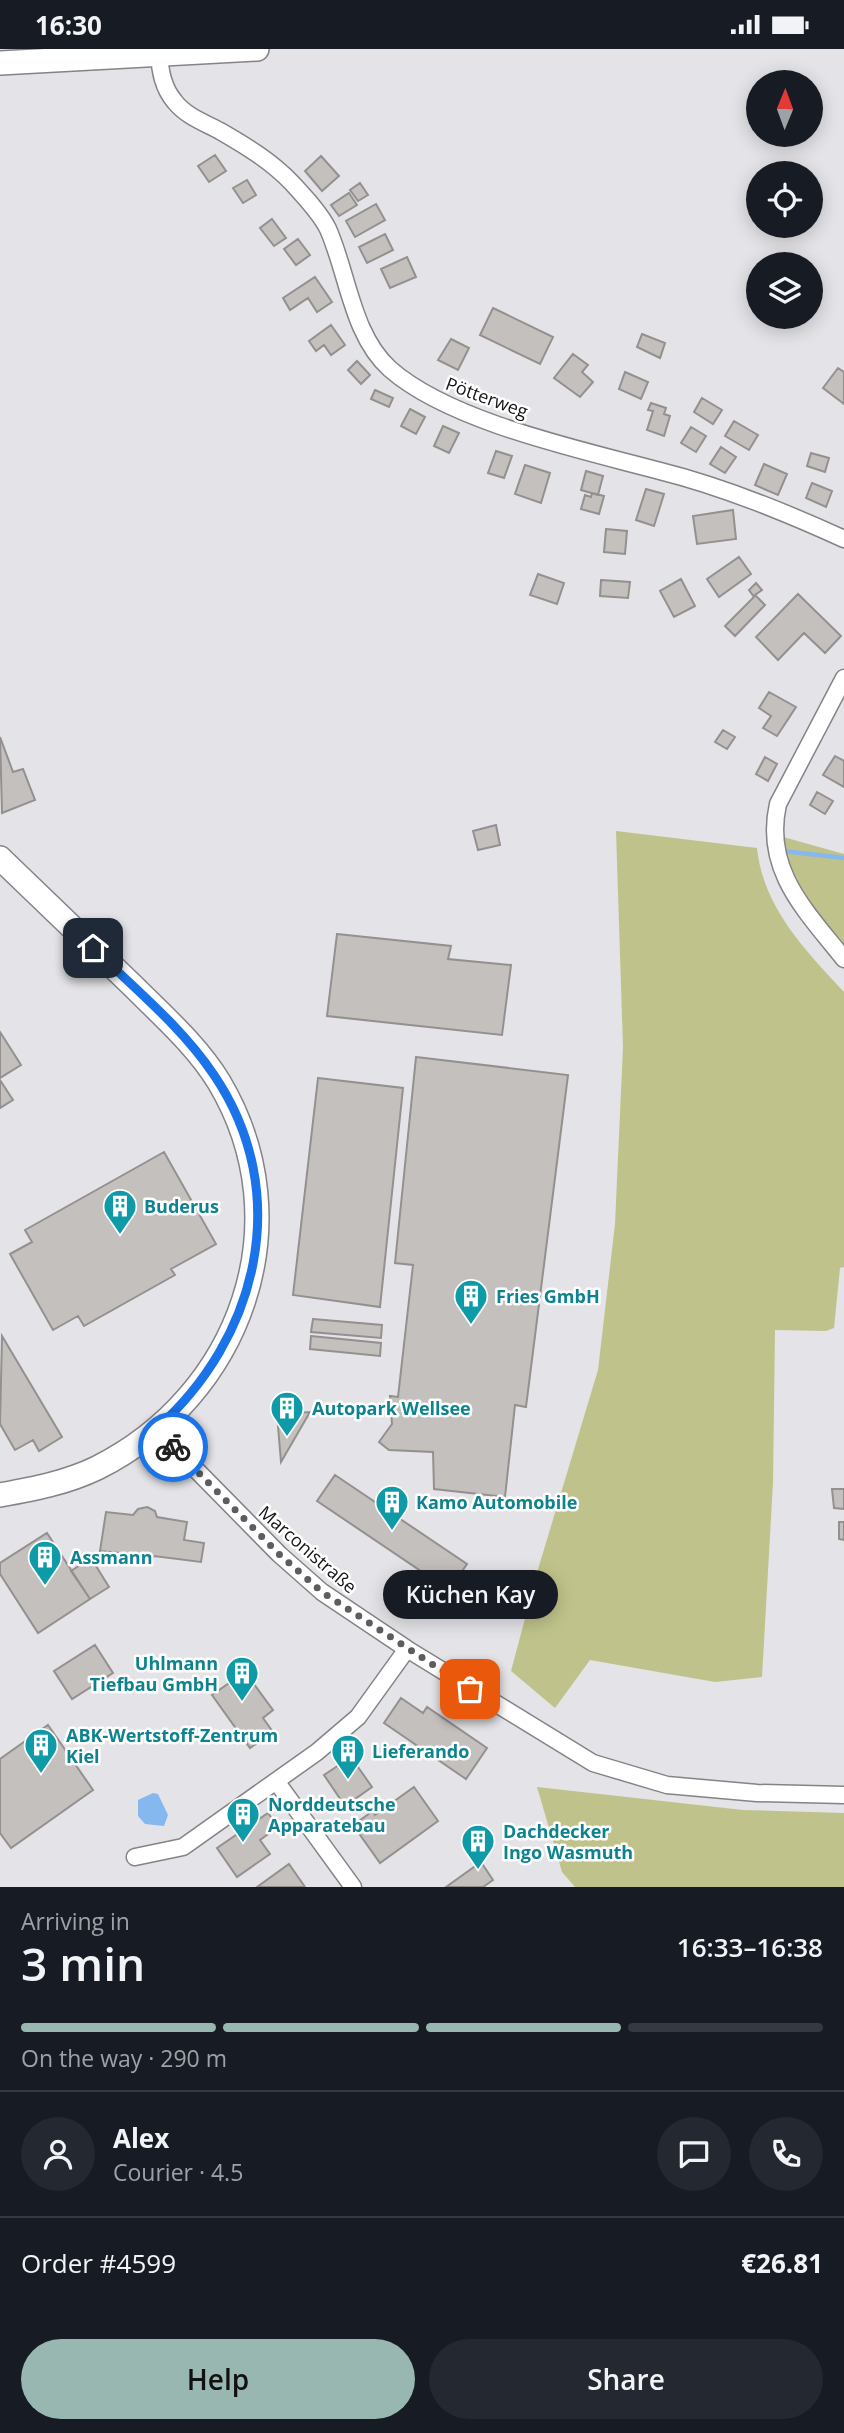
<!DOCTYPE html>
<html lang="en">
<head>
<meta charset="utf-8">
<style>
  :root { --surface:#171b24; --page:#242831; --text:#f1f3f6; --muted:#9ea1a6; --line:#363941; --accent:#98b7b1 }
  body { margin:0; font-family:"Open Sans",sans-serif; background:var(--page); color:var(--text); height:100vh; display:flex; flex-direction:column; font-size:26px; white-space:nowrap }
  * { box-sizing:border-box; margin:0 }
  p { font-size:23px; color:var(--muted) }
  .icon { flex:none; width:38px; height:38px; fill:none; stroke:currentColor; stroke-width:2; stroke-linecap:round; stroke-linejoin:round }
  .map { position:relative; height:1838px; overflow:hidden }
  .side { display:flex; flex-direction:column; background:var(--surface); flex:1 }
  .side>* { flex:none }
  .needle { width:46px; rotate:1deg }
  .fabs { position:absolute; left:746px; top:21px; display:grid; gap:14px }
  .fabs a { display:grid; place-items:center; width:77px; height:77px; border-radius:50%; background:var(--surface); box-shadow:0 4px 18px #0003; font-size:35px }
  .pin { position:absolute; display:grid; place-items:center; width:60px; height:60px; color:#fff; margin:-30px; border-radius:14px; box-shadow:0 4px 10px #0006 }
  .courier { position:absolute; display:grid; place-items:center; width:70px; height:70px; margin:-35px; border:5px solid #1a73e8; border-radius:50%; background:#fff; color:#222; box-shadow:0 2px 9px #0007 }
  .bubble { position:absolute; height:49px; border-radius:24px; background:var(--surface); box-shadow:0 4px 18px #0003; font-size:23px; font-weight:600; line-height:49px; text-align:center }
  .headline em { font-style:normal; font-weight:600 }
  .headline div { display:flex; flex-direction:column-reverse }
  .headline { display:flex; align-items:center; justify-content:space-between; height:119px; padding:0 21px }
  h1 { font-size:46px; font-weight:600; line-height:52px }
  .bar { display:grid; grid-template-columns:repeat(4,1fr); gap:10px 7px; align-content:center; height:84px; padding:0 21px }
  .bar i { height:9px; border-radius:5px; background:var(--line) }
  .bar .on { background:var(--accent) }
  .bar p { grid-column:span 4 }
  .line { display:flex; align-items:center; gap:18px; padding:0 21px; border-top:2px solid var(--line) }
  .line div { flex:1 }
  .round { display:grid; place-items:center; flex:none; width:74px; height:74px; border-radius:37px; background:var(--page) }
  .action { display:flex; gap:14px; margin-top:auto; padding:14px 21px }
  .action a { flex:1; height:80px; border-radius:42px; background:var(--accent); color:#111; font-size:28px; font-weight:600; line-height:80px; text-align:center }
  .action a+a { background:var(--page); color:var(--text) }
  .status { display:flex; justify-content:space-between; align-items:center; height:49px; padding:0 35px; background:var(--surface); direction:ltr }
  .status svg { height:19px; fill:currentColor }
  .map>svg:first-child { display:block }
  .green { fill:#bfc38b }
  .water { fill:#85b8ee }
  .lines { fill:none; stroke-linecap:round; stroke-linejoin:round }
  .stream { stroke:#85b8ee; stroke-width:4.5 }
  .building { fill:#c4c0be; stroke:#94908f; stroke-width:2 }
  .street-casing { stroke:#848387; stroke-width:19 }
  .secondary-casing { stroke:#848387; stroke-width:26 }
  .street { stroke:#fff; stroke-width:16 }
  .secondary { stroke:#fff; stroke-width:23 }
  .done { stroke:#5d5d5f; stroke-width:7; stroke-dasharray:0 12.6 }
  .route { stroke:#1a73e8; stroke-width:9 }
  .labels { text-anchor:middle; dominant-baseline:central; stroke-width:5; stroke-linejoin:round; paint-order:stroke }
  .street-label { font-size:18px; fill:#151516; stroke:#fff }
  .culture-label { font-size:18px; font-weight:bold; fill:#0d838f; stroke:#fff; text-anchor:start }
</style>
</head>
<body>
<div class="status"><b>16:30</b><svg viewBox="0 0 49 12"><path d="M0 12V9h3v3zM5 12V6h3v6zM10 12V3h3v9zM15 12V0h3v12zM26 1h20v11H26zM47 4h2v5h-2z"/></svg></div>
<div class="map">
<svg width="844" height="1838" viewBox="0 0 844 1838">
  <rect width="100%" height="100%" fill="#e4e3e7"/>
  <path class="green" d="M616 782 757 799C763 858 805 901 844 943V1218L840 1219 834 1279 826 1282 775 1281 773 1434 762 1628 715 1633 590 1611 555 1659 511 1622 539 1517 598 1321 615 1175 623 998Z
    M776 786 844 805V907L801 866Z
    M537 1738 743 1761 844 1764V1838H575L562 1823Z"/>
  <path class="water" d="M153 1744 158 1745 168 1766 164 1777 145 1775 138 1767V1751Z"/>
  <g class="lines">
    <path class="stream" d="M783 802 844 809"/>
  </g>
  <path class="building" d="M215 106 226 122 209 133 198 117Z
    M321 107 339 127 322 142 305 122Z
    M247 131 256 146 243 154 233 139Z
    M360 134 368 146 358 152 350 141Z
    M349 144 357 156 339 167 331 156Z
    M376 155 385 171 355 188 346 172Z
    M272 170 286 189 274 197 260 179Z
    M385 185 393 201 367 214 359 198Z
    M298 190 310 206 296 216 284 200Z
    M407 208 416 228 390 239 381 220Z
    M315 228 332 253 317 263 308 249 290 261 283 249Z
    M493 259 553 288 540 315 480 286Z
    M331 276 345 296 331 306 324 296 316 302 309 292Z
    M642 285 665 294 660 309 637 298Z
    M451 290 469 299 458 321 438 311Z
    M573 305 588 316 582 323 593 333 580 348 554 329Z
    M357 312 370 326 361 335 348 321Z
    M838 319 844 323V355L823 339Z
    M625 323 648 333 641 350 619 340Z
    M375 341 393 349 389 358 371 350Z
    M702 349 722 361 713 375 694 363Z
    M651 354 666 359 664 365 670 367 664 387 647 381 653 362 648 361Z
    M410 360 425 368 416 385 401 377Z
    M734 372 758 386 749 401 725 387Z
    M443 377 459 384 449 404 434 397Z
    M691 378 706 387 696 403 681 394Z
    M721 398 736 408 725 424 710 415Z
    M496 402 512 407 504 429 488 424Z
    M811 404 829 409 825 423 807 417Z
    M764 415 787 425 778 446 755 436Z
    M525 416 550 424 541 454 515 445Z
    M586 422 603 427 598 446 581 441Z
    M812 434 832 442 826 458 806 449Z
    M646 440 664 445 654 477 636 471Z
    M592 444 604 447 599 465 581 460 585 446 591 448Z
    M733 461 736 490 697 495 693 467Z
    M606 480 627 482 625 505 604 503Z
    M739 508 751 525 719 548 707 530Z
    M538 525 564 534 557 555 530 546Z
    M681 530 695 557 674 568 660 542Z
    M601 531 630 533 628 549 600 547Z
    M756 534 762 541 755 546 765 556 735 587 725 577 754 548 749 541Z
    M798 545 841 587 825 604 804 584 778 611 756 588Z
    M769 643 796 658 777 687 763 679 771 667 759 659Z
    M723 681 735 688 727 700 715 693Z
    M0 688 13 723 23 720 35 751 2 764Z
    M835 707 844 712V738L823 726Z
    M765 708 777 715 768 732 756 725Z
    M817 743 833 752 825 765 810 756Z
    M496 776 500 796 478 801 473 782Z
    M337 885 451 897 448 910 511 916 502 986 327 967Z
    M0 983 21 1016 0 1029Z
    M416 1008 568 1026 526 1358 515 1356 505 1448 434 1440 433 1403 389 1401 379 1393 392 1375 390 1347 398 1348 413 1216 395 1214Z
    M318 1029 403 1039 380 1258 293 1246Z
    M0 1031 13 1051 0 1059Z
    M164 1103 216 1195 171 1220 175 1226 84 1277 78 1267 53 1281 10 1205 32 1193 25 1181Z
    M313 1270 382 1276 381 1289 311 1283Z
    M2 1287 62 1388 39 1402 33 1391 15 1401 0 1375Z
    M311 1287 381 1294 380 1307 310 1300Z
    M310 1363 281 1413 277 1365Z
    M335 1426 467 1515 449 1541 317 1452Z
    M832 1440H844V1460L834 1459Z
    M147 1458 155 1462 157 1468 187 1473 184 1491 204 1494 201 1513 154 1507 150 1514 141 1516 130 1505 100 1502 106 1463 133 1466 138 1460Z
    M839 1473H844V1491L839 1490Z
    M47 1484 90 1550 38 1584 0 1525V1514Z
    M91 1509 109 1538 90 1550 71 1522Z
    M95 1596 113 1624 72 1650 54 1622Z
    M245 1623 273 1661 263 1669 273 1683 250 1699 212 1646Z
    M401 1649 423 1664 427 1658 487 1699 466 1730 384 1674Z
    M48 1676 93 1741 11 1799 0 1784V1710Z
    M351 1708 372 1738 345 1757 324 1726Z
    M414 1738 438 1772 380 1814 353 1776 373 1762 375 1766Z
    M268 1764 278 1778 260 1791 270 1805 237 1828 217 1799Z
    M481 1813 493 1831 483 1838H446Z
    M289 1815 305 1838H257Z"/>
  <g class="lines">
    <defs>
      <path id="street" d="M159 4C160 22 163 39 175 53 186 67 205 74 220 82 246 97 271 112 292 134 304 147 321 165 328 180 348 225 352 286 390 320 450 373 582 401 660 422 724 438 785 463 844 490
        M844 629 778 755C763 821 806 862 844 910
        M156 1380 279 1505 322 1543 407 1600 593 1714 667 1736 757 1744 844 1746
        M276 1732 353 1838
        M135 1808 183 1798 317 1703 358 1668 407 1600"/>
      <path id="secondary" d="M0 14 257 0
        M0 809C45 852 89 895 134 938 164 968 197 997 219 1033 303 1174 241 1347 97 1419 66 1434 33 1440 0 1446"/>
    </defs>
    <use href="#street" class="street-casing"/>
    <use href="#secondary" class="secondary-casing"/>
    <use href="#street" class="street"/>
    <use href="#secondary" class="secondary"/>
  </g>
  <g class="lines">
    <path class="done" d="M173 1398 279 1505 322 1543 470 1640"/>
    <path class="route" d="M93 899C134 939 182 978 214 1026 294 1144 258 1290 156 1380L173 1398"/>
  </g>
  <defs>
    <symbol id="building-pin" viewBox="-11 -11 22 30"><path d="M0 17L-7.5 6A9.5 9.5 0 1 1 7.5 6Z" fill="#0f9aa8" stroke="#fff"/><path d="M-4-6H4V6H1V3H-1V6H-4ZM-2.5-4.3h1.7v1.8h-1.7ZM.8-4.3h1.7v1.8H.8ZM-2.5-1h1.7V.8h-1.7ZM.8-1h1.7V.8H.8Z" fill="#fff"/></symbol>
  </defs>
  <g fill-rule="evenodd">
    <use href="#building-pin" x="101" y="1138" width="38" height="52"/>
    <use href="#building-pin" x="452" y="1228" width="38" height="52"/>
    <use href="#building-pin" x="268" y="1340" width="38" height="52"/>
    <use href="#building-pin" x="373" y="1434" width="38" height="52"/>
    <use href="#building-pin" x="26" y="1489" width="38" height="52"/>
    <use href="#building-pin" x="223" y="1605" width="38" height="52"/>
    <use href="#building-pin" x="22" y="1677" width="38" height="52"/>
    <use href="#building-pin" x="329" y="1683" width="38" height="52"/>
    <use href="#building-pin" x="224" y="1746" width="38" height="52"/>
    <use href="#building-pin" x="459" y="1773" width="38" height="52"/>
  </g>
  <g class="labels">
    <g class="street-label">
      <text transform="translate(487 348) rotate(20)">Pötterweg</text>
      <text transform="translate(308 1500) rotate(41)">Marconistraße</text>
    </g>
    <g class="culture-label">
      <text x="144" y="1157">Buderus</text>
      <text x="496" y="1247">Fries GmbH</text>
      <text x="312" y="1359">Autopark Wellsee</text>
      <text x="416" y="1453">Kamo Automobile</text>
      <text x="70" y="1508">Assmann</text>
      <text x="218" y="1614" text-anchor="end">Uhlmann<tspan x="218" dy="21">Tiefbau GmbH</tspan></text>
      <text x="66" y="1686">ABK-Wertstoff-Zentrum<tspan x="66" dy="21">Kiel</tspan></text>
      <text x="372" y="1702">Lieferando</text>
      <text x="268" y="1755">Norddeutsche<tspan x="268" dy="21">Apparatebau</tspan></text>
      <text x="503" y="1782">Dachdecker<tspan x="503" dy="21">Ingo Wasmuth</tspan></text>
    </g>
  </g>
</svg>
<div class="fabs">
<a><svg class="needle" viewBox="-14 -14 28 28"><path d="M0-13l5 13h-10z" fill="#e53935"/><path d="M0 13l5-13h-10z" fill="#9ea1a6"/></svg></a>
<a><svg class="icon" aria-label="locate" viewBox="0 0 24 24"><circle cx="12" cy="12" r="6"/><path d="M12 2v4M12 18v4M2 12h4M18 12h4"/></svg></a>
<a><svg class="icon" aria-label="layers" viewBox="0 0 24 24"><path d="M12 4l9 5-9 5-9-5zM3 14l9 5 9-5"/></svg></a>
</div>
<div class="pin" style="left:470px;top:1640px;background:#ea580c"><svg class="icon" aria-label="bag" viewBox="0 0 24 24"><path d="M5 8h14l-1 12H6zM9 8a3 3 0 0 1 6 0"/></svg></div>
<div class="pin" style="left:93px;top:899px;background:#1f2937"><svg class="icon" aria-label="home" viewBox="0 0 24 24"><path d="M3 11l9-7 9 7M6 9v11h12V9"/></svg></div>
<div class="courier" style="left:173px;top:1398px"><svg class="icon" aria-label="bike" viewBox="0 0 24 24"><circle cx="6" cy="16" r="4"/><circle cx="18" cy="16" r="4"/><path d="M6 16l4-8h5l3 8M10 8l3 8H6M13 5h3"/></svg></div>
<div class="bubble" style="left:383px;top:1521px;width:175px">Küchen Kay</div>
</div>
<section class="side">
<div class="headline"><div><h1>3 min</h1><p>Arriving in</p></div><em>16:33–16:38</em></div>
<div class="bar"><i class="on"></i><i class="on"></i><i class="on"></i><i></i><p>On the way · 290 m</p></div>
<div class="line" style="height:126px"><a class="round"><svg class="icon" aria-label="person" viewBox="0 0 24 24"><circle cx="12" cy="8" r="4"/><path d="M4 21q1-7 8-7t8 7"/></svg></a><div><b>Alex</b><p>Courier · 4.5</p></div><a class="round"><svg class="icon" aria-label="chat" viewBox="0 0 24 24"><path d="M4 5h16v11H9l-5 4z"/></svg></a><a class="round"><svg class="icon" aria-label="phone" viewBox="0 0 24 24"><path d="M5 4h4l2 5-3 2q2 4 5 5l2-3 5 2v4C11 20 4 13 5 4z"/></svg></a></div>
<div class="line" style="height:91px"><div>Order #4599</div><b>€26.81</b></div>
<div class="action"><a>Help</a><a>Share</a></div>
</section>
</body>
</html>
